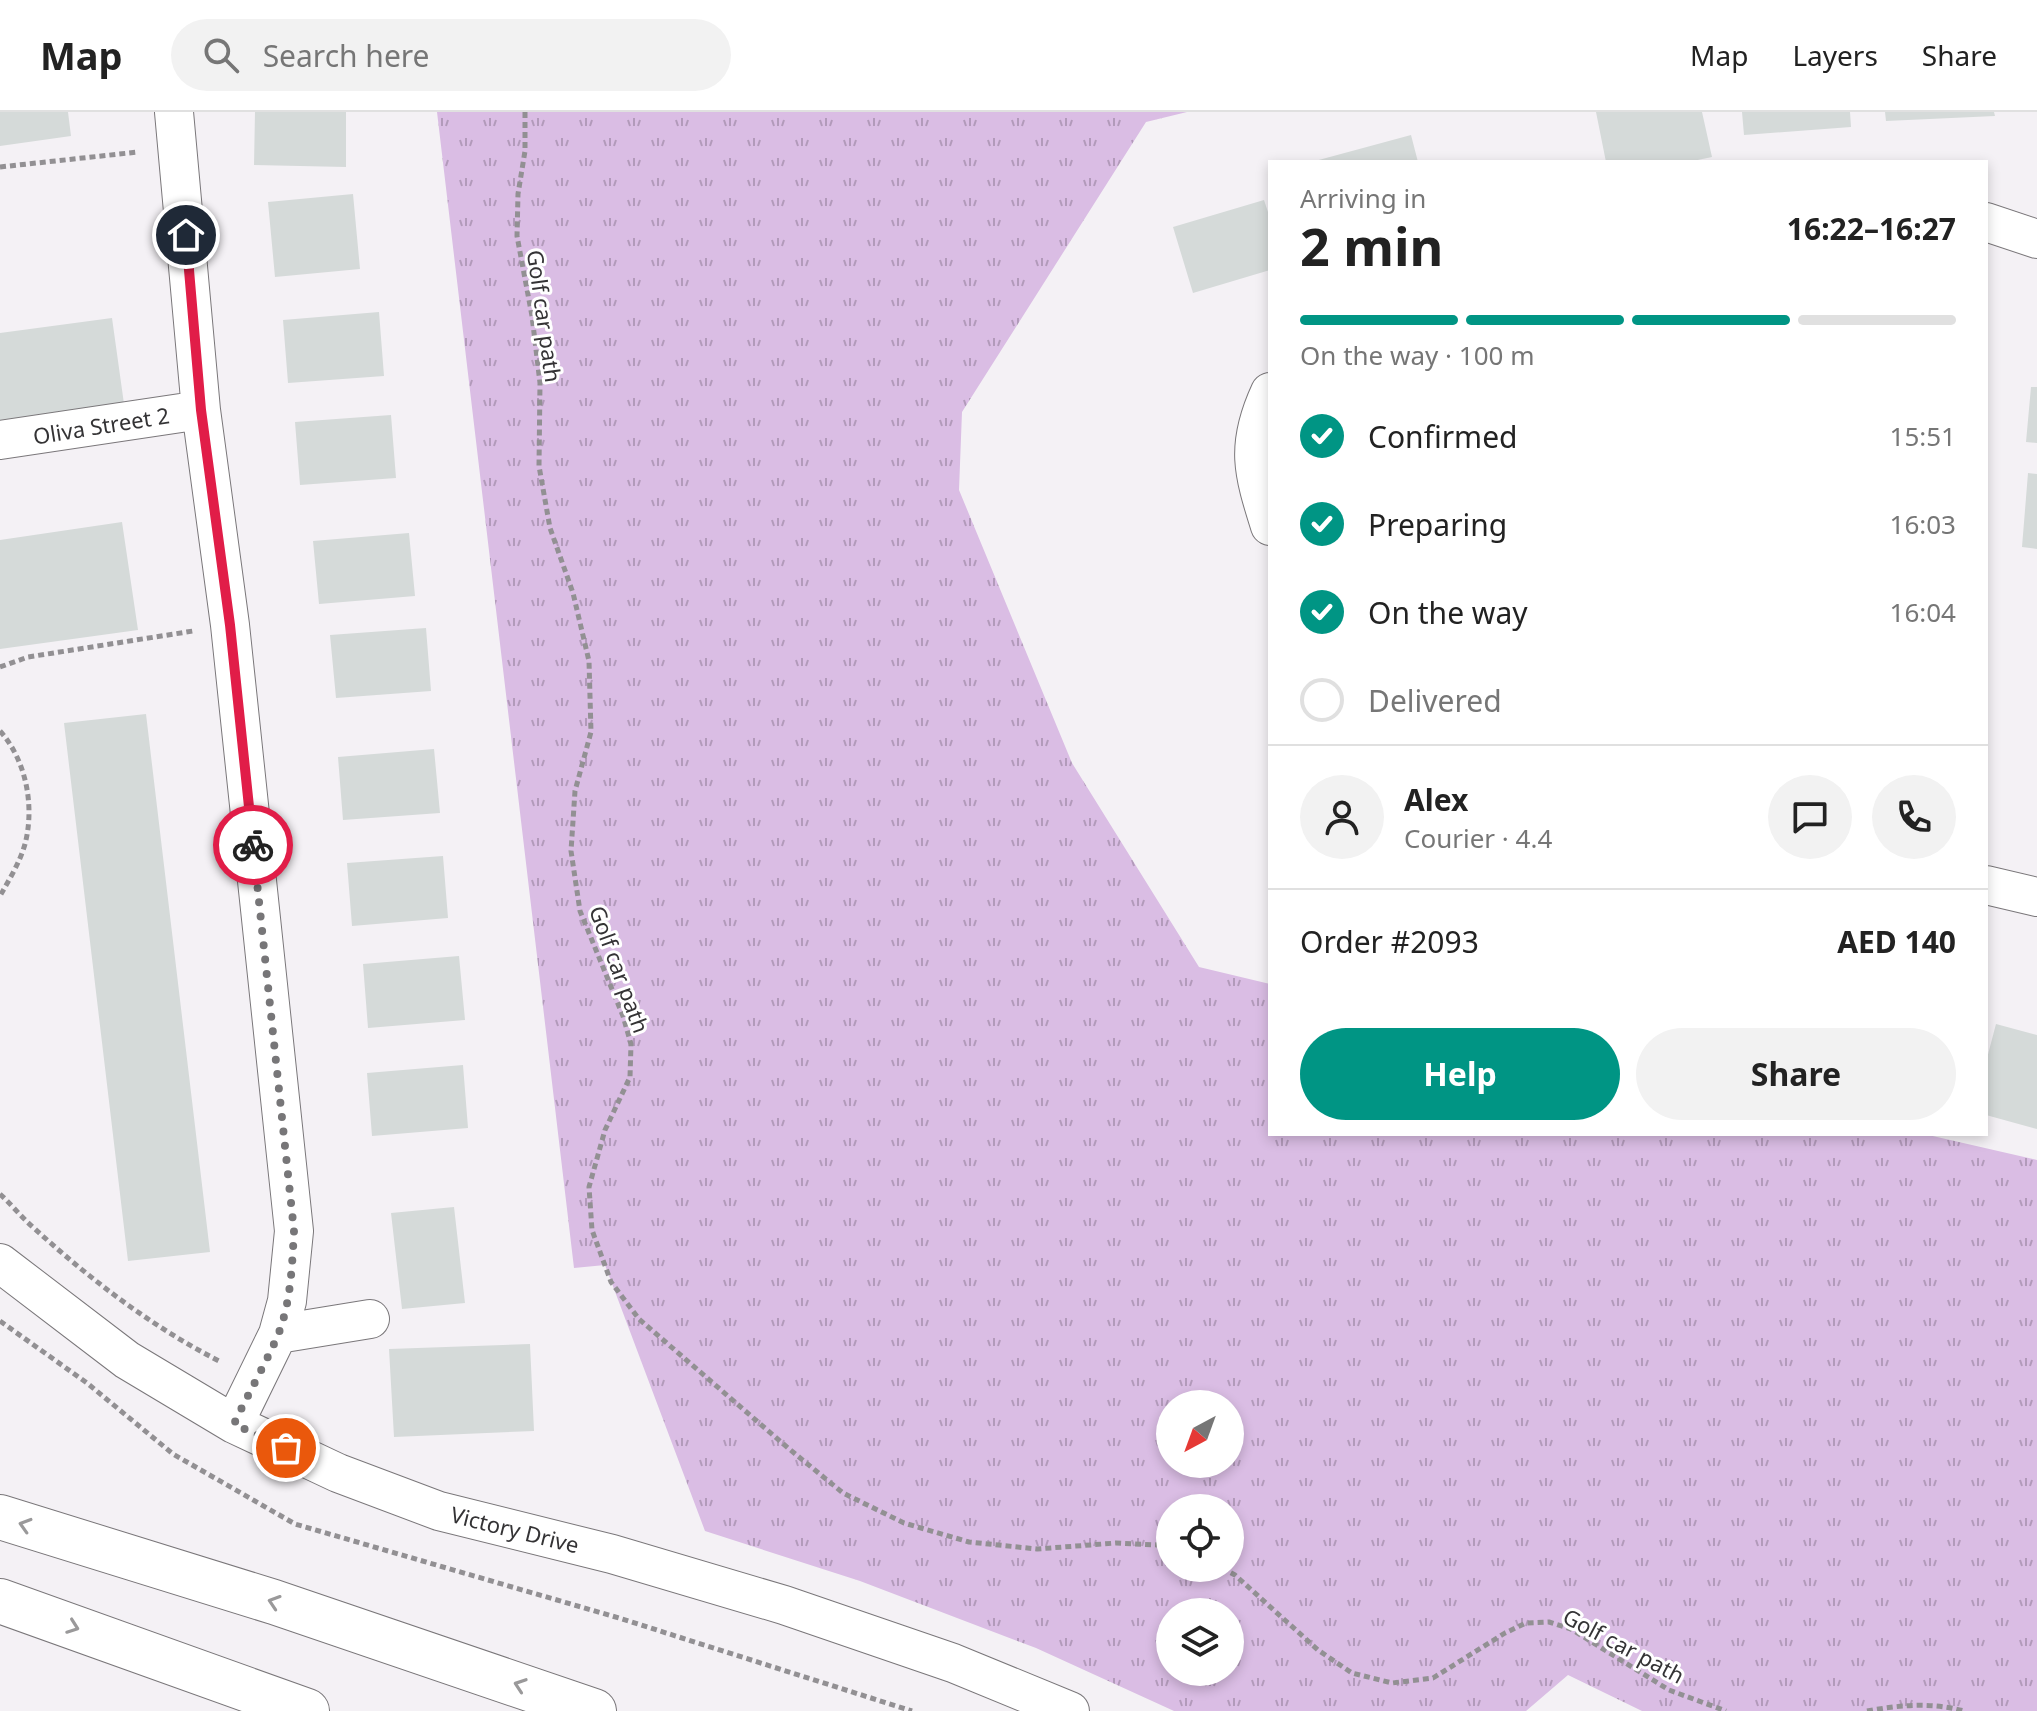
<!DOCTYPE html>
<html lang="en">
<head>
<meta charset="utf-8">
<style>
  :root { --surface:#fff; --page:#f2f2f2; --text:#222; --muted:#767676; --line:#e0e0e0; --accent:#009584 }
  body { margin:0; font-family:"Noto Sans",sans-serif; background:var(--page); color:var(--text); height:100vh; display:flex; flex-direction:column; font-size:30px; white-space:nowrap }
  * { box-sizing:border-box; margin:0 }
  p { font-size:26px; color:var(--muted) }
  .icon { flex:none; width:44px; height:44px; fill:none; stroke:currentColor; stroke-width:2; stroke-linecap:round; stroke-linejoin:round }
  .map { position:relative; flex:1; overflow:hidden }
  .details { position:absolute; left:1268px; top:48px; width:720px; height:976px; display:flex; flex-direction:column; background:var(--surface); border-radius:0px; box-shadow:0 4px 12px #0003 }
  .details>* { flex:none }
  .needle { width:52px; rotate:221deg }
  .controls { position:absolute; left:1156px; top:1278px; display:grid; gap:16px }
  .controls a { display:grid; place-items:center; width:88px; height:88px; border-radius:50%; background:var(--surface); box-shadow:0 4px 12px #0003; font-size:40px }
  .pin { position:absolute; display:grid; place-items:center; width:68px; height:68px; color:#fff; margin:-34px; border:4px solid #fff; border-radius:50%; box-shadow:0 2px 8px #0007 }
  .courier { position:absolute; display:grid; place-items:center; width:80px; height:80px; margin:-40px; border:6px solid #e11d48; border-radius:50%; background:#fff; color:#222; box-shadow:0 2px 10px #0007 }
  .head em { font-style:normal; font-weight:700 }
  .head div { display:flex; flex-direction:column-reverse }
  .head { display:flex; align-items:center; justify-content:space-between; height:136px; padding:0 32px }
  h1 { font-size:52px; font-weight:700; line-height:60px }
  .bar { display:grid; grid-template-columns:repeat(4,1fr); gap:12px 8px; align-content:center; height:96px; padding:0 32px }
  .bar i { height:10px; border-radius:6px; background:var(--line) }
  .bar .active { background:var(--accent) }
  .bar p { grid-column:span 4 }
  .line { display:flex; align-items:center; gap:20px; padding:0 32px; border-top:2px solid var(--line) }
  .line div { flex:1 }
  .round { display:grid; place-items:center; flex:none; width:84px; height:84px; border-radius:42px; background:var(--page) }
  ol { padding:0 32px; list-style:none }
  li { display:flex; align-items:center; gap:24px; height:88px }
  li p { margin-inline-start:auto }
  li .icon { padding:8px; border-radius:50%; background:var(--accent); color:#fff; stroke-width:4 }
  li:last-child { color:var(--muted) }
  li i { width:44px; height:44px; border:4px solid var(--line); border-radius:50% }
  .button { display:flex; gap:16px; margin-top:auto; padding:16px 32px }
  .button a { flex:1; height:92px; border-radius:48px; background:var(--accent); color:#fff; font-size:32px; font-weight:700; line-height:92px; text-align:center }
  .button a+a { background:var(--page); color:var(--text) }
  header { display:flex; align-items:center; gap:48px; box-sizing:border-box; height:112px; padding:0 40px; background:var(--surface); border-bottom:2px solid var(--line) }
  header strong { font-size:38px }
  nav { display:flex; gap:44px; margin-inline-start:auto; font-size:28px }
  .search { width:560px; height:72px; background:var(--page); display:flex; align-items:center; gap:20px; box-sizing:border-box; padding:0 28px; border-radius:44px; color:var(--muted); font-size:30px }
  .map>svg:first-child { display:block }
  .grass { fill:url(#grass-tufts); fill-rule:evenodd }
  .building { fill:#d5dad9 }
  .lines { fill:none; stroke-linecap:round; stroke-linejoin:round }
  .minor-casing { stroke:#7a777a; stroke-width:40 }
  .tertiary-casing { stroke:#7a777a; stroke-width:46 }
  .path { stroke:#929093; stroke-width:5; stroke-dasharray:6 4; stroke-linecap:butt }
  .minor { stroke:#fff; stroke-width:38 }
  .tertiary { stroke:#fff; stroke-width:44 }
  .oneway { stroke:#9a999a }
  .done { stroke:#777678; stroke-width:8; stroke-dasharray:0 14.4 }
  .route { stroke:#e11d48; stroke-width:10 }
  .labels { text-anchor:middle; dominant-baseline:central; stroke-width:6; stroke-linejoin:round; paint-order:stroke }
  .street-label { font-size:22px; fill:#343335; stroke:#fff }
</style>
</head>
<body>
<header>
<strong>Map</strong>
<div class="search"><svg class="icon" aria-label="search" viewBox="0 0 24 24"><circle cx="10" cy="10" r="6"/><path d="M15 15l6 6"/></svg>Search here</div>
<nav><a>Map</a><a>Layers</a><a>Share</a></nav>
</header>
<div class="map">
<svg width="2037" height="1599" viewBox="0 0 2037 1599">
  <defs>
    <pattern id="grass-tufts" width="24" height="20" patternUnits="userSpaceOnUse" patternTransform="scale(2)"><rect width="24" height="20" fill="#dabde4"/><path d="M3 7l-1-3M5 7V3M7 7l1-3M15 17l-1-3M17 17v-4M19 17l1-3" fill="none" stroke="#b29aba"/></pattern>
  </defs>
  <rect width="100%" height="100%" fill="#f4f1f5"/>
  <path class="grass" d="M437 0H1187L1146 10 962 300 959 378 1072 651 1199 855 1270 872V1022H1924L2037 1048V1599H1642L1568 1563 1526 1599H1174L1036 1536 860 1469 705 1419 605 1153 574 1156ZM1170 1292H1230V1352H1170ZM1170 1396H1230V1456H1170ZM1170 1500H1230V1560H1170Z"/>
  <path class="building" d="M0 0H68L71 24 0 34Z
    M255 0H346V55L254 53Z
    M1596 0H1702L1712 45 1688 50H1606Z
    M1742 0H1850L1851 15 1744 23Z
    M1885 0H1994L1995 4 1886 9Z
    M1411 23 1418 50H1315V49Z
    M353 82 360 157 275 165 268 90Z
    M1264 88 1270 106V158L1193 181 1173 115Z
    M379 200 384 264 288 271 283 208Z
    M112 206 124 292 0 308V221Z
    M2031 275H2037V331L2026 330Z
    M391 303 396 366 300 373 295 310Z
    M2028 361 2037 362V437L2022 435Z
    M122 410 138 518 0 537V428Z
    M409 421 415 484 319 492 313 429Z
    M426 516 431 579 336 586 330 523Z
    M146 602 210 1140 128 1149 64 611Z
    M434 637 440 701 343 708 338 645Z
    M443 744 448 806 352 814 347 751Z
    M459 844 465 908 368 916 363 852Z
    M1996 912 2037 923V1017L1986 1003V950Z
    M463 953 468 1016 372 1024 367 961Z
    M454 1095 465 1191 402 1197 391 1101Z
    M530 1232 534 1319 394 1325 389 1237Z"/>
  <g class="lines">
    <defs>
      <path id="minor" d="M174 0 201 298 230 513 294 1119 287 1189 278 1222 234 1312
        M1986 110 2037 127
        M1270 280C1245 334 1253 360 1270 414
        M0 328 201 298
        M1986 773 2037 785
        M0 1151 127 1248 234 1312 338 1361 439 1399 612 1442 784 1493 953 1551 1070 1599
        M278 1222 370 1207"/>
      <path id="tertiary" d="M0 1405 274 1490 594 1599
        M0 1489 307 1599"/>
    </defs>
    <use href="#minor" class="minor-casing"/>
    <use href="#tertiary" class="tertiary-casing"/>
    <path class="path" d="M525 0V39L518 82 517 124 532 204 540 271 539 354 550 416 573 481 589 549 591 620 575 679 571 739 580 799 623 904 631 932 630 965 605 1018 589 1075 592 1118 611 1170 639 1207 788 1336 843 1381 904 1411 969 1430 1037 1437 1116 1431 1158 1433 1170 1436
      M0 55 138 40
      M0 555 28 545 193 519
      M0 619C26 648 35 694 25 732 20 750 9 768 0 784
      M0 1082C12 1093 22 1106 35 1117 91 1168 152 1215 221 1250
      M0 1209 87 1271 173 1342 295 1412 619 1506 912 1599
      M1222 1456 1235 1463 1318 1538 1352 1561 1392 1571 1433 1566 1505 1521 1526 1511 1549 1510 1571 1517 1669 1578 1726 1599
      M1867 1599C1900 1593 1932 1590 1964 1599"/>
    <use href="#minor" class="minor"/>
    <use href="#tertiary" class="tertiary"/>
  </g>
  <defs><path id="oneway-chevron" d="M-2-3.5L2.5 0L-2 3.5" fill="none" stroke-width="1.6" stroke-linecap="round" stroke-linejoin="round" transform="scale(2)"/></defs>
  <g class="oneway">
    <use href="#oneway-chevron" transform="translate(25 1413) rotate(-163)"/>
    <use href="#oneway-chevron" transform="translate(274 1490) rotate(-162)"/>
    <use href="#oneway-chevron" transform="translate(73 1515) rotate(20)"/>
    <use href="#oneway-chevron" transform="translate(520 1573) rotate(-161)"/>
  </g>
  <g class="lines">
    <path class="done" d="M253 733 294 1119C292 1154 291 1190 278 1223 265 1253 248 1282 234 1312L286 1336"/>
    <path class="route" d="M186 123 201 298 230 513 253 733"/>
  </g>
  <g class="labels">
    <g class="street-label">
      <text transform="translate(545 204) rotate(82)">Golf car path</text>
      <text transform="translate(101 313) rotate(-9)">Oliva Street 2</text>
      <text transform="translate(620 857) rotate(70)">Golf car path</text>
      <text transform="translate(515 1417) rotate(14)">Victory Drive</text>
      <text transform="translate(1624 1533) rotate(28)">Golf car path</text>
    </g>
  </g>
</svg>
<div class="controls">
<a><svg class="needle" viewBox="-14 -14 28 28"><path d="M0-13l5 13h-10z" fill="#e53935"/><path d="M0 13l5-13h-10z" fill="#767676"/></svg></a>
<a><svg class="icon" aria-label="locate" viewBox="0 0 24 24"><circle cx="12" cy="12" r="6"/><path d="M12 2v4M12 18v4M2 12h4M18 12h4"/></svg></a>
<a><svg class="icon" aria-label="layers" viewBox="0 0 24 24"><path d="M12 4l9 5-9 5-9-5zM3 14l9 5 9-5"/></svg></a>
</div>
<div class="pin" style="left:286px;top:1336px;background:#ea580c"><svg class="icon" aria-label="bag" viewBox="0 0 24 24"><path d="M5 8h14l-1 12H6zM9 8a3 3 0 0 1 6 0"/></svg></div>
<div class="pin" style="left:186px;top:123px;background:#1f2937"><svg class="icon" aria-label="home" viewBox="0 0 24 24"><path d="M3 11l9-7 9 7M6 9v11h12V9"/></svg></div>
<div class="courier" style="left:253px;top:733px"><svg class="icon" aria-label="bike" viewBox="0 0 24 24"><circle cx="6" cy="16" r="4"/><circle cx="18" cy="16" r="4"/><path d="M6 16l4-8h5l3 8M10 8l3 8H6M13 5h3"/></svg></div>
<section class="details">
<div class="head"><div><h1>2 min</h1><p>Arriving in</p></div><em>16:22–16:27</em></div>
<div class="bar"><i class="active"></i><i class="active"></i><i class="active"></i><i></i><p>On the way · 100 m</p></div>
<ol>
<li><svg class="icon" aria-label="check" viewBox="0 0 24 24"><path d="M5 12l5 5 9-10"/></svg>Confirmed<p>15:51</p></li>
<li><svg class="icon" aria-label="check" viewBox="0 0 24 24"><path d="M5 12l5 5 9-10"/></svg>Preparing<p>16:03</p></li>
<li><svg class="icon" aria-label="check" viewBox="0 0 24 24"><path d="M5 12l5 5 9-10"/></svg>On the way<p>16:04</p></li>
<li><i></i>Delivered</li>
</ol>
<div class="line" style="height:144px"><a class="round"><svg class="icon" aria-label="person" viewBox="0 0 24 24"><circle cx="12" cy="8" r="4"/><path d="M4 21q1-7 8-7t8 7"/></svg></a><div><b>Alex</b><p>Courier · 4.4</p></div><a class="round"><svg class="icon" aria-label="chat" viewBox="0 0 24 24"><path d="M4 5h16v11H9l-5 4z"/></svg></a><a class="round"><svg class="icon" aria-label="phone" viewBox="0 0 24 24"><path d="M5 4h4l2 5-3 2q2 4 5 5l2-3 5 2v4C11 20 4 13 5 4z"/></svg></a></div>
<div class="line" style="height:104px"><div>Order #2093</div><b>AED 140</b></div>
<div class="button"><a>Help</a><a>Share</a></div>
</section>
</div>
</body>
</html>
